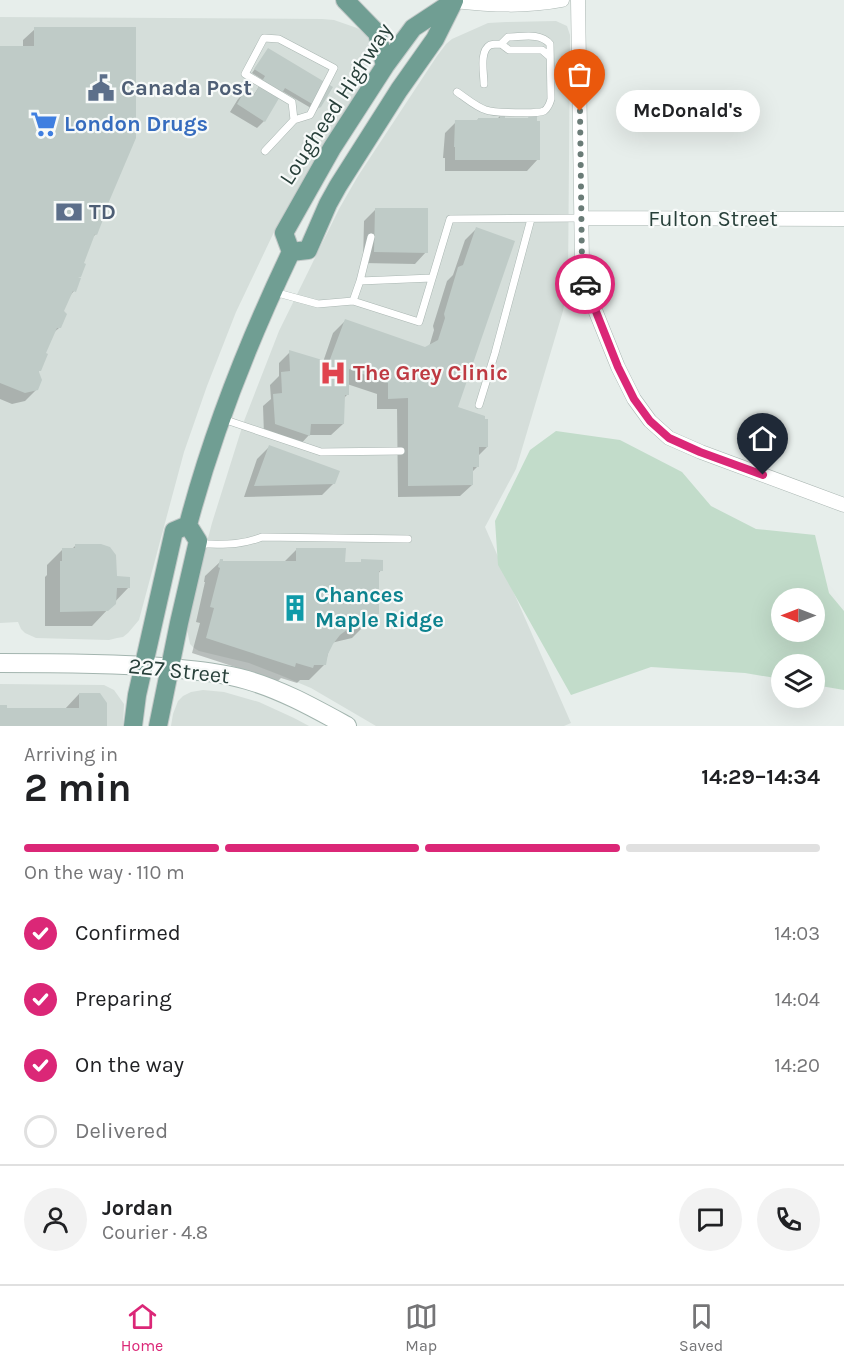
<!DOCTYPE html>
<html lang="en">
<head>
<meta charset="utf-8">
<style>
  :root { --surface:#fff; --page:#f2f2f2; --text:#202124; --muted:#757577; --line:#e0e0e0; --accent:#db2777 }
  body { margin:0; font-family:Karla,sans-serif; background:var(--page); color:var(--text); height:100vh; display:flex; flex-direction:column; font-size:22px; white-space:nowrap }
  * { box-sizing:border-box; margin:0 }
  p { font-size:20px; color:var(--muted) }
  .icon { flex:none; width:33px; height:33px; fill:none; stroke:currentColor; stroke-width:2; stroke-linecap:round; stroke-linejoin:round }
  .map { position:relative; height:726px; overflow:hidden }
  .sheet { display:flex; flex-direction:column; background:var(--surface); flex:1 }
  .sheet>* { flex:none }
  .needle { width:39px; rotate:270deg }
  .tools { position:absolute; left:771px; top:588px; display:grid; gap:12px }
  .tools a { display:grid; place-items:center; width:54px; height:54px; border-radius:50%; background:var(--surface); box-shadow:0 6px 24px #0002; font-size:30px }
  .pin { position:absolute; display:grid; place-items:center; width:51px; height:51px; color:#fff; margin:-62px -26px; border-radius:50% 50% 50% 0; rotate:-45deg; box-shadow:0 0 6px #0007 }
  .pin .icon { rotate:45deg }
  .courier { position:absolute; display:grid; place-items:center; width:60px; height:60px; margin:-30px; border:4px solid #db2777; border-radius:50%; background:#fff; color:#222; box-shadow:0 2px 8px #0007 }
  .bubble { position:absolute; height:42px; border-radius:21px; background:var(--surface); box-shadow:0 6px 24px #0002; font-size:20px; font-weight:700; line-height:42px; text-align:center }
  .summary em { font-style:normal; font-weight:700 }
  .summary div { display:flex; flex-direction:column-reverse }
  .summary { display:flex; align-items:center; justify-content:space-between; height:102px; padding:0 24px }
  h1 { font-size:39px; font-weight:700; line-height:45px }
  .bar { display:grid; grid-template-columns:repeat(4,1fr); gap:9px 6px; align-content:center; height:72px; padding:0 24px }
  .bar i { height:8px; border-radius:4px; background:var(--line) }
  .bar .selected { background:var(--accent) }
  .bar p { grid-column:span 4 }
  .line { display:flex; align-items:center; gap:15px; padding:0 24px; border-top:2px solid var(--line) }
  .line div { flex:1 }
  .round { display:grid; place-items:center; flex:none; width:63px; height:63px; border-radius:32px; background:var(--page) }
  ol { padding:0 24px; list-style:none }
  li { display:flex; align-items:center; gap:18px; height:66px }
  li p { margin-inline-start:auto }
  li .icon { padding:6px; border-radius:50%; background:var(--accent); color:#fff; stroke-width:4 }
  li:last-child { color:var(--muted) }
  li i { width:33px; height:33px; border:3px solid var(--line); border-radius:50% }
  .menu { display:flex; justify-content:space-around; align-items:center; height:84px; border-top:2px solid var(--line); background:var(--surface); font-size:16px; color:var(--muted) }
  .menu a { display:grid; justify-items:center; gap:3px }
  .menu .selected { color:var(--accent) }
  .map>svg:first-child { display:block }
  .built { fill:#d5deda }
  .green { fill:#c2dcca; fill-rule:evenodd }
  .shadow { fill:#0003 }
  .building { fill:#bfcbc7 }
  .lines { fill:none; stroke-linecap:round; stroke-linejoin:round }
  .lane-casing { stroke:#aab6b2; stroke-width:8 }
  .street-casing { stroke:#aab6b2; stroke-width:15 }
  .secondary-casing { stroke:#a3b5af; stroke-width:20 }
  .primary-casing { stroke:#c3c9c8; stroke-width:20 }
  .lane { stroke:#fff; stroke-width:7 }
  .street { stroke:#fff; stroke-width:14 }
  .secondary { stroke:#fff; stroke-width:18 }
  .primary { stroke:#709e93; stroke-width:18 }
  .done { stroke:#6a7c77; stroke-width:6; stroke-dasharray:0 10.8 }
  .route { stroke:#db2777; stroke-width:8 }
  .labels { text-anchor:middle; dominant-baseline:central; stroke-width:4.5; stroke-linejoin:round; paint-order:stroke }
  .service-label { font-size:22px; font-weight:bold; fill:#4e5e75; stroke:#f7faf9; text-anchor:start }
  .street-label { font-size:22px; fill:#273f39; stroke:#f7faf9 }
  .shop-label { font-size:22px; font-weight:bold; fill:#366cbe; stroke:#f7faf9; text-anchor:start }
  .health-label { font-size:22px; font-weight:bold; fill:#be3a42; stroke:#f7faf9; text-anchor:start }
  .culture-label { font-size:22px; font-weight:bold; fill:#0d838f; stroke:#f7faf9; text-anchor:start }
</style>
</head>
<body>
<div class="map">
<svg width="844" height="726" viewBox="0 0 844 726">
  <rect width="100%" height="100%" fill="#e7eeeb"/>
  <path class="built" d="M0 17 322 19 334 20 357 28 365 33 371 43V58L364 79 275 230 236 312 207 386 184 452 139 620 128 633 123 637 117 638 109 640 36 638 25 633 21 629 18 622 0 623Z
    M556 21 567 26 570 35 568 281 563 311 516 469 485 527 571 723 564 726H376L311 688 280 675 249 663 199 651 194 648 190 644 187 629 199 572 212 523 244 421 279 331 339 209 358 176 437 56 446 44 452 39 488 23 506 22Z
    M0 684 104 685 114 690 124 704 123 726H0Z
    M203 690 224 692 259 702 294 718 309 726H171L173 714 178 701 183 696 191 692Z"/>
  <path class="green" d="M556 431 620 440 682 472 711 506 756 529 815 535 829 593 844 611V690L815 685 814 664H782L781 679 745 673 651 667 571 695 498 565 495 521 530 450ZM782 598H814V632H782Z"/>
  <path class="shadow" d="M35 29 103 212 96 234 92 238 79 276 77 278 74 291 69 297 63 311 59 328 52 334 37 373V389L25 401 12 404 0 399V47H23V40Z
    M268 50 319 107 316 111 282 91 264 121 257 128 230 112 238 99 245 92 253 96 263 80 252 73Z
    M500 116 538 159 527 171H445V158H443L445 133 456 122H476L478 119H497Z
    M375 210 426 252 415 264 363 263 364 221Z
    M476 229 456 408 487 447 478 456V466L472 472V485L460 496 398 497 397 409H377V394L347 384V395L343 399V424L331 435H309L298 447 264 435 263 406 271 399 270 385 279 376V363L290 352 323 362 333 333 345 321 425 349 429 347 434 330 433 326 447 281 453 275 465 240Z
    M269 447 334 483 322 495 244 497 257 459Z
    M76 545 129 587 92 626H45V577L47 575V565L63 549H72Z
    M296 550 344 563H360L362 561 381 570 378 574 377 613 352 638 331 643 325 664 309 680H300L297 683 281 678 278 681 192 653 200 623 196 622 205 582H204L205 576 221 561 222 562H284Z
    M79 694 106 726H0V706L6 709 64 710Z"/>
  <path class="building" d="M34 27H136V138L105 211 106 212 97 235 95 234 84 263 86 264 81 277H78L81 278 76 292 73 291 64 311 67 314 61 328H57L46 353 48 354 41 371H39V372L42 380 38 390 25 393 0 383V46H34Z
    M268 48 333 87 321 107 319 108 285 88 265 122 237 104 245 90 254 95 265 76 254 69Z
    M537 114V121H540V160H455V147H454L455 120H478V118H500V115H505V118H528L529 115Z
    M375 208H428V253L374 252Z
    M476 227 515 241 458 407 485 416V419H488V447H479V467H473V485L408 486V398L388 399V383L349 369V395H345L344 424H311L310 436 275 424 273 394 282 393 281 372 290 371 289 350 329 362 345 319 425 347 438 340 445 318 444 314 458 267 463 265Z
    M269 445 340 471 335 484 254 486Z
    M75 544H101L110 547 116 555 117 576 130 577V588H117L116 604 108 611 60 612V561H62V548H75Z
    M296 548H346L345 562H361V559L383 560V571H379V614H370L369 623 357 625 348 629 340 635 333 644 328 654 326 665H314L313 668 296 663 295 667 206 638 214 608 210 607 220 568 218 567 220 559H223V561H296Z
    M79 693H100L107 703V726H0V705H7V708H79Z"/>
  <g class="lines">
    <defs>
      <path id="lane" d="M501 44 509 50H542L550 57
        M457 92C466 98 476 107 486 110 493 113 538 114 544 111 547 109 550 103 551 99L550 44C540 32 522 37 508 37L501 44C498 44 493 44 490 45 479 51 484 74 484 84
        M265 151 294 120 310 115 334 68 279 39 264 38 245 74 292 102 294 120
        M360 281 371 237
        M274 292 318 304 353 301 419 322 450 219 582 218
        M353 301 360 281 432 278
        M479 405 495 353 531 219
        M223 419 321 452 401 451
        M199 544C223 544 239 546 262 537L408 539"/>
      <path id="street" d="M578 0 582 264 585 285 618 367 634 399 650 421 669 438 701 452 844 505
        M454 1C491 5 526 7 562 0
        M582 218 844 219"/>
      <path id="secondary" d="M0 663C54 663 107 663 161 667 190 670 219 672 247 680 282 690 314 708 347 726"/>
      <path id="primary" d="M345 0 377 33 385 66
        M291 252 308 250 328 204 338 186 399 90 435 39 453 3
        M133 726 137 695 174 531 188 525
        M158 726 179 623 198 541 188 525C213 430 249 340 291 252L284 233 332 148 385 66 413 28 454 1"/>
    </defs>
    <use href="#lane" class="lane-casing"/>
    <use href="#street" class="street-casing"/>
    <use href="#secondary" class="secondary-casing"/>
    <use href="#primary" class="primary-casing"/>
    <use href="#lane" class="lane"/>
    <use href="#street" class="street"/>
    <use href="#secondary" class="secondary"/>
    <use href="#primary" class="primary"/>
  </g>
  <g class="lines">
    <path class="done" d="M580 111 582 264 585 284"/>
    <path class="route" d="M585 284 618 367 634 399 650 421 669 438 700 452 763 475"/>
  </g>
  <defs>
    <symbol id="civic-bare" viewBox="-9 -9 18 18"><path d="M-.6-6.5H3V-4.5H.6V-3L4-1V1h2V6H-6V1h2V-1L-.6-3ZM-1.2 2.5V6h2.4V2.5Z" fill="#5c6f8a" stroke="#f7faf9" stroke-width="2.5" paint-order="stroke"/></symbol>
    <symbol id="supermarket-bare" viewBox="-9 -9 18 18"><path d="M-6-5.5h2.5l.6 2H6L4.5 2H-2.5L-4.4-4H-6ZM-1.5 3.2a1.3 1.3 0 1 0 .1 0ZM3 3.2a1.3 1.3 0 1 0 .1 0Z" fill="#3f7fe0" stroke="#f7faf9" stroke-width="2.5" paint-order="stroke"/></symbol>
    <symbol id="bank-bare" viewBox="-9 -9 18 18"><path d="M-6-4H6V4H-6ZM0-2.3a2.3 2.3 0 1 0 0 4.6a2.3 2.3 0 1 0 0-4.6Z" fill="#5c6f8a" stroke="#f7faf9" stroke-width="2.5" paint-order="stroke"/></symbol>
    <symbol id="hospital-bare" viewBox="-9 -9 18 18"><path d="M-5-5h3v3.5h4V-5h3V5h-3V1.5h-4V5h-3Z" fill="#e0444e" stroke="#f7faf9" stroke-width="2.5" paint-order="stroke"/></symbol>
    <symbol id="building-bare" viewBox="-9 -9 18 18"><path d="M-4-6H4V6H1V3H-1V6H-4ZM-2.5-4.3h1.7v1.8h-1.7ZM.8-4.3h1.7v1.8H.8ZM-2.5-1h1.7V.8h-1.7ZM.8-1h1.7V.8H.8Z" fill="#0f9aa8" stroke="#f7faf9" stroke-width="2.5" paint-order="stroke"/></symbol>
  </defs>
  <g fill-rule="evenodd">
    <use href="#civic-bare" x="82" y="69" width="38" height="38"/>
    <use href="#supermarket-bare" x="25" y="105" width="38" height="38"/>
    <use href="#bank-bare" x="50" y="193" width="38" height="38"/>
    <use href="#hospital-bare" x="314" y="354" width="38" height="38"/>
    <use href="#building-bare" x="276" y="589" width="38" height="38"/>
  </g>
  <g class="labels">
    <g class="service-label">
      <text x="121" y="88">Canada Post</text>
      <text x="89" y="212">TD</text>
    </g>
    <g class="street-label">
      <text transform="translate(336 104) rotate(-57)">Lougheed Highway</text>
      <text x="713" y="219">Fulton Street</text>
      <text transform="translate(179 671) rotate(6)">227 Street</text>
    </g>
    <g class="shop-label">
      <text x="64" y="124">London Drugs</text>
    </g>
    <g class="health-label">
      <text x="353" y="373">The Grey Clinic</text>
    </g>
    <g class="culture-label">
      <text x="315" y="595">Chances<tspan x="315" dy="25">Maple Ridge</tspan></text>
    </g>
  </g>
</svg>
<div class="tools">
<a><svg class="needle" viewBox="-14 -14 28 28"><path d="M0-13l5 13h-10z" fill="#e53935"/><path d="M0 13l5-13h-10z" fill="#757577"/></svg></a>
<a><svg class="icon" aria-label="layers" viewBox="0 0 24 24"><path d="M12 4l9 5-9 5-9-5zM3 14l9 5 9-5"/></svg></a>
</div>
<div class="pin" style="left:580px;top:111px;background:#ea580c"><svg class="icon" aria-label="bag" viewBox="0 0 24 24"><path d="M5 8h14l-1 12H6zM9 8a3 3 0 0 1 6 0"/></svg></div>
<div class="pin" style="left:763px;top:475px;background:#1f2937"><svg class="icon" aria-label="home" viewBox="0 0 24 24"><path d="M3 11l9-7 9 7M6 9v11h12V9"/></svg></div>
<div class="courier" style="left:585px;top:284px"><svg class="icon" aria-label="car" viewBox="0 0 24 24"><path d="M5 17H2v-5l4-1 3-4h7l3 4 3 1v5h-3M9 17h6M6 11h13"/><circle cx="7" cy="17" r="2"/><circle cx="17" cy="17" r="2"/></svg></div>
<div class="bubble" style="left:616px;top:90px;width:144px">McDonald's</div>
</div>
<section class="sheet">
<div class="summary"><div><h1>2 min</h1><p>Arriving in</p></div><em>14:29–14:34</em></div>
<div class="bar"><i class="selected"></i><i class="selected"></i><i class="selected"></i><i></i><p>On the way · 110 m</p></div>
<ol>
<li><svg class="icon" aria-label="check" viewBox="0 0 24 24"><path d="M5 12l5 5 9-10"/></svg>Confirmed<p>14:03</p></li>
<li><svg class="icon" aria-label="check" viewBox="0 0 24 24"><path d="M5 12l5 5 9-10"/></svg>Preparing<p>14:04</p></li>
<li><svg class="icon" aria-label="check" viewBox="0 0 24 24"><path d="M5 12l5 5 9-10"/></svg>On the way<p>14:20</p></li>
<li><i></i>Delivered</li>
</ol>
<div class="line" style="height:108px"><a class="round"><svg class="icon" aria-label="person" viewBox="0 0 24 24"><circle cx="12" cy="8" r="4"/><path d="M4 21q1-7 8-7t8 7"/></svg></a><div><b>Jordan</b><p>Courier · 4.8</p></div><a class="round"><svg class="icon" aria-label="chat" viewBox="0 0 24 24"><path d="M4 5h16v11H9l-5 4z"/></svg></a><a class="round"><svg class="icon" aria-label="phone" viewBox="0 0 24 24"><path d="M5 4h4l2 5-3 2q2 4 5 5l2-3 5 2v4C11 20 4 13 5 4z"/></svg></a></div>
</section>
<nav class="menu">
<a class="selected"><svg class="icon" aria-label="home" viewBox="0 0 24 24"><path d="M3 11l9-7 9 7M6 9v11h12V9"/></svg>Home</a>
<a><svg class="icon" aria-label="map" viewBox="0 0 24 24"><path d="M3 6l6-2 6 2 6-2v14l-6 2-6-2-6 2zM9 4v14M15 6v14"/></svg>Map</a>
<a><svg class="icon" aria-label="saved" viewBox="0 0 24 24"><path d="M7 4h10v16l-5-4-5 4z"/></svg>Saved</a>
</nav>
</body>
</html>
